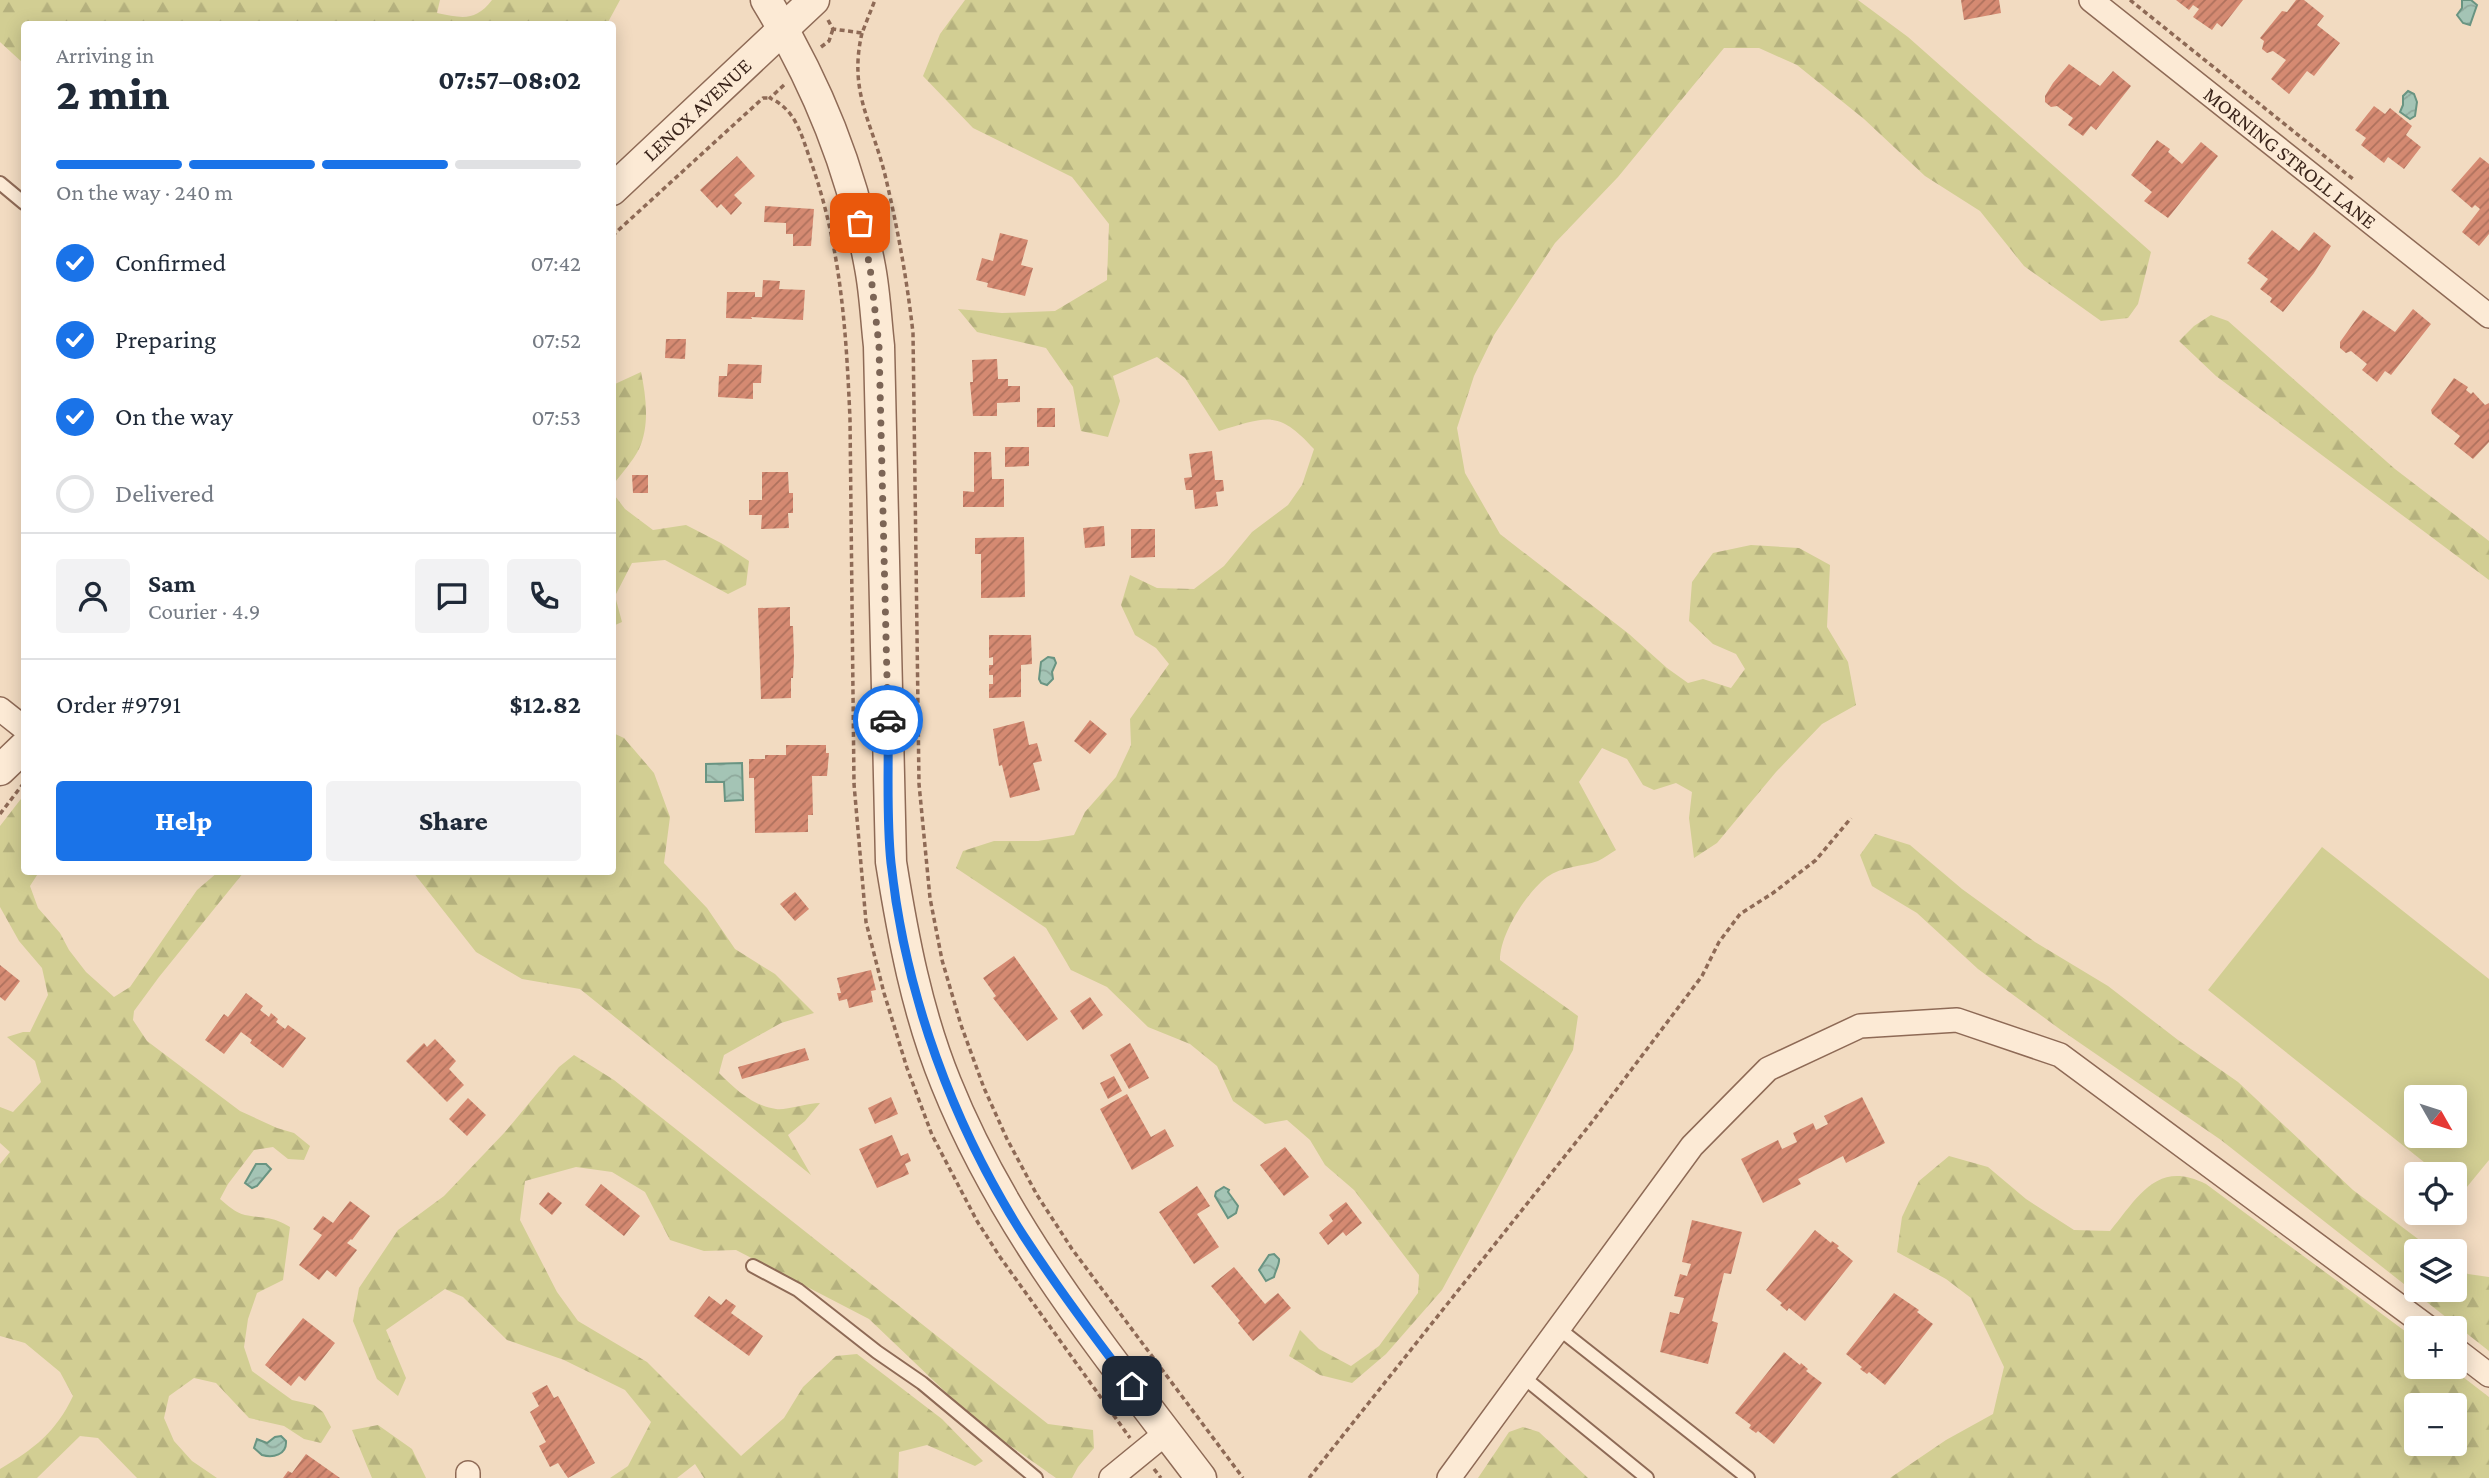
<!DOCTYPE html>
<html lang="en">
<head>
<meta charset="utf-8">
<style>
  :root { --surface:#fff; --page:#f2f2f3; --text:#1f2937; --muted:#747a83; --line:#e0e1e3; --accent:#1a73e8 }
  body { margin:0; font-family:"Crimson Pro",serif; background:var(--page); color:var(--text); height:100vh; display:flex; flex-direction:column; font-size:26px; white-space:nowrap }
  * { box-sizing:border-box; margin:0 }
  p { font-size:23px; color:var(--muted) }
  .icon { flex:none; width:38px; height:38px; fill:none; stroke:currentColor; stroke-width:2; stroke-linecap:round; stroke-linejoin:round }
  .map { position:relative; flex:1; overflow:hidden }
  .details { position:absolute; left:21px; top:21px; width:595px; height:854px; display:flex; flex-direction:column; background:var(--surface); border-radius:7px; box-shadow:0 4px 18px #0003 }
  .details>* { flex:none }
  .needle { width:46px; rotate:129deg }
  .controls { position:absolute; left:2404px; top:1085px; display:grid; gap:14px }
  .controls a { display:grid; place-items:center; width:63px; height:63px; border-radius:7px; background:var(--surface); box-shadow:0 4px 18px #0003; font-size:35px }
  .pin { position:absolute; display:grid; place-items:center; width:60px; height:60px; color:#fff; margin:-30px; border-radius:14px; box-shadow:0 4px 10px #0006 }
  .courier { position:absolute; display:grid; place-items:center; width:70px; height:70px; margin:-35px; border:5px solid #1a73e8; border-radius:50%; background:#fff; color:#222; box-shadow:0 2px 9px #0007 }
  .overview em { font-style:normal; font-weight:800 }
  .overview div { display:flex; flex-direction:column-reverse }
  .overview { display:flex; align-items:center; justify-content:space-between; height:119px; padding:0 35px }
  h1 { font-size:46px; font-weight:800; line-height:52px }
  .bar { display:grid; grid-template-columns:repeat(4,1fr); gap:10px 7px; align-content:center; height:84px; padding:0 35px }
  .bar i { height:9px; border-radius:5px; background:var(--line) }
  .bar .on { background:var(--accent) }
  .bar p { grid-column:span 4 }
  .line { display:flex; align-items:center; gap:18px; padding:0 35px; border-top:2px solid var(--line) }
  .line div { flex:1 }
  .round { display:grid; place-items:center; flex:none; width:74px; height:74px; border-radius:7px; background:var(--page) }
  ol { padding:0 35px; list-style:none }
  li { display:flex; align-items:center; gap:21px; height:77px }
  li p { margin-inline-start:auto }
  li .icon { padding:7px; border-radius:50%; background:var(--accent); color:#fff; stroke-width:4 }
  li:last-child { color:var(--muted) }
  li i { width:38px; height:38px; border:4px solid var(--line); border-radius:50% }
  .cta { display:flex; gap:14px; margin-top:auto; padding:14px 35px }
  .cta a { flex:1; height:80px; border-radius:7px; background:var(--accent); color:#fff; font-size:28px; font-weight:800; line-height:80px; text-align:center }
  .cta a+a { background:var(--page); color:var(--text) }
  .map>svg:first-child { display:block }
  .forest { fill:url(#forest-firs); fill-rule:evenodd }
  .garden { fill:#d2ce93; fill-rule:evenodd }
  .water { fill:url(#water-waves); stroke:#699482; stroke-width:2 }
  .building { fill:url(#building-hatch) }
  .lines { fill:none; stroke-linecap:round; stroke-linejoin:round }
  .service-casing { stroke:#8e6a56; stroke-width:16 }
  .minor-casing { stroke:#8e6a56; stroke-width:26 }
  .tertiary-casing { stroke:#8e6a56; stroke-width:33 }
  .path { stroke:#8e6a56; stroke-width:3.5; stroke-dasharray:5 3.5; stroke-linecap:butt }
  .service { stroke:#fcead5; stroke-width:12 }
  .minor { stroke:#fcead5; stroke-width:23 }
  .tertiary { stroke:#fcead5; stroke-width:30 }
  .done { stroke:#7c6556; stroke-width:7; stroke-dasharray:0 12.6 }
  .route { stroke:#1a73e8; stroke-width:9 }
  .labels { text-anchor:middle; dominant-baseline:central; stroke-width:5; stroke-linejoin:round; paint-order:stroke }
  .street-label { font-size:21px; fill:#3c261c; stroke:#f9e7d1 }
</style>
</head>
<body>
<div class="map">
<svg width="2489" height="1478" viewBox="0 0 2489 1478">
  <defs>
    <pattern id="forest-firs" width="22" height="20" patternUnits="userSpaceOnUse" patternTransform="scale(1.75)"><rect width="22" height="20" fill="#d2ce93"/><path d="M5 1l3.5 6h-7zM16 11l3.5 6h-7z" fill="#b5b17e"/></pattern>
    <pattern id="water-waves" width="16" height="10" patternUnits="userSpaceOnUse" patternTransform="scale(1.75)"><rect width="16" height="10" fill="#a4c4b5"/><path d="M0 5q4-4 8 0t8 0" fill="none" stroke="#8ea89b"/></pattern>
    <pattern id="building-hatch" width="6" height="6" patternUnits="userSpaceOnUse" patternTransform="scale(1.75)"><rect width="6" height="6" fill="#d58a72"/><path d="M-1 1l2-2M0 6l6-6M5 7l2-2" fill="none" stroke="#ae715d"/></pattern>
  </defs>
  <rect width="100%" height="100%" fill="#f2dbc1"/>
  <path class="forest" d="M0 0H440L437 13C462 18 475 22 492 0H620L607 24H24V64L0 42Z
    M965 0H1858L1908 37 2151 252 2138 304 2128 318 2101 321 2024 266 1980 211 1925 176 1864 119 1797 65 1759 48H1724L1618 177 1555 243 1494 335 1474 376 1457 428 1465 473 1500 534 1629 634 1667 668 1688 683 1703 679 1731 688 1745 669 1736 654 1713 644 1689 621 1692 582 1713 553 1751 545 1799 548 1830 565 1827 627 1848 662 1856 705 1822 724 1776 772 1717 843 1694 858 1689 818 1692 792 1676 783 1654 790 1643 785 1627 759 1602 748 1579 782 1616 850C1611 853 1604 858 1598 861 1581 867 1562 866 1547 877 1526 893 1500 934 1500 960L1578 1016 1573 1050 1442 1290 1386 1354 1352 1383 1320 1375 1289 1356 1300 1330 1319 1349 1351 1366 1379 1346 1418 1293 1419 1275 1354 1190 1325 1165 1310 1140 1287 1120 1265 1124 1233 1101 1217 1066 1190 1044 1148 1027 1107 987 1071 970 1046 928 956 868 963 851 994 841H1038L1074 835 1085 812 1116 777 1131 745 1130 719 1169 664 1156 648 1135 635 1121 605 1130 575 1157 588 1194 589 1224 566 1252 532 1288 505 1302 485 1314 449C1278 409 1267 417 1219 431L1185 378 1157 357 1113 376 1120 401 1108 437 1081 431 1073 387 1046 348 977 332 958 309 1002 313 1055 311 1107 280 1109 224 1072 177 973 128 923 76 940 34Z
    M2211 315 2228 321 2395 469 2489 541V580L2216 376 2179 341 2194 326Z
    M641 372C646 396 650 425 639 449 633 461 621 474 613 485V377L615 384Z
    M612 492 625 509 653 530 686 525 721 543 749 561 746 585 728 594 665 560 632 563 615 596 622 622 613 626Z
    M613 733 624 738 654 773 670 817 664 863 707 908 735 949 775 974 814 1013 781 1023 724 1055 719 1073C735 1089 753 1106 776 1109 784 1111 807 1103 820 1103L805 1121 788 1135 811 1175 580 989 522 979 476 952 413 872H612Z
    M24 795V872H39L30 886 38 908 60 933 69 950 86 972 114 997 130 987 197 890 218 872H244L159 977 134 1011 133 1020 147 1041 240 1111 277 1128 294 1133 310 1146 304 1160 288 1159 273 1147 254 1150 228 1184 220 1199C227 1205 236 1213 245 1215 265 1219 270 1215 290 1227L283 1280 257 1293 248 1319 244 1347 252 1371 292 1400 314 1405 323 1412 331 1427 321 1443 304 1439 284 1426 249 1418 216 1383 194 1378 169 1396 164 1418 174 1441 192 1461 217 1478H137L98 1438 80 1436 37 1478H0V1469C34 1449 56 1432 73 1396L60 1372 25 1343 0 1336V1164L10 1152 0 1143V1107L13 1112 41 1082 35 1061 7 1037 23 1032H30L48 995 42 968 19 941 0 907V826Z
    M1875 834 1910 845 1962 889 2035 942 2108 986 2178 1040 2238 1082 2353 1190 2434 1251H2417V1290H2455V1266L2468 1274 2489 1277V1351L2221 1140 2061 1030 1978 969 1917 913 1872 886 1860 855Z
    M574 1055 614 1080 1048 1424 1093 1430 1094 1448 1078 1467 1072 1478H1056L978 1423 869 1319 736 1250 704 1251 670 1240 645 1192 612 1172 576 1167 525 1181 520 1220 557 1292 578 1321 647 1362 741 1456 784 1418 803 1387 836 1356 857 1354 942 1419 983 1461 975 1466 927 1445 899 1452 898 1478H704L695 1464 677 1478H610L628 1466 651 1422 625 1390 564 1360 507 1340 463 1297 445 1289 386 1330 406 1378 398 1396 377 1379 353 1321 359 1288 398 1230 444 1196 505 1132 559 1067Z
    M1949 1156 1988 1167 2026 1199 2074 1230 2110 1231C2138 1197 2157 1159 2206 1184L2417 1340V1367H2450L2489 1397V1478H1890L1946 1440 1993 1414 2004 1367 1971 1298 1946 1279 1897 1252 1902 1217 1919 1181ZM2417 1405H2455V1444H2417Z
    M378 1425 412 1449 426 1478H372L352 1430Z
    M1523 1427 1539 1432 1588 1478H1478L1509 1432Z"/>
  <path class="garden" d="M2322 847 2489 979V1160L2462 1193 2455 1188V1174H2439L2208 990ZM2417 1097H2455V1136H2417Z"/>
  <path class="water" d="M2462 0H2471L2477 5 2470 25 2463 23 2457 15 2462 8Z
    M2408 91 2414 94 2417 102 2415 116 2410 119 2400 112 2403 105V96Z
    M1048 657 1054 658 1056 663 1052 672 1053 679 1047 685 1041 683 1039 679 1041 662Z
    M742 763 743 800 725 801 724 782H706V764Z
    M256 1164H266L271 1169 257 1186 252 1188 245 1183Z
    M1224 1187 1229 1190 1228 1192 1238 1206 1236 1213 1228 1218 1215 1196 1216 1192Z
    M1274 1254 1279 1259C1280 1264 1275 1271 1274 1277L1266 1281 1259 1270 1269 1255Z
    M281 1436 286 1441C287 1455 273 1458 262 1455L254 1448 257 1439 267 1443 275 1437Z"/>
  <path class="building" d="M1961 0H1999L2001 13 1964 20Z
    M2176 0H2243L2222 27 2217 23 2212 30 2193 17 2199 9 2193 5 2189 10Z
    M2296 0H2304L2324 16 2317 25 2340 43 2314 76 2307 71 2289 94 2271 79 2286 60 2273 51 2267 53 2262 49 2264 41 2260 38 2282 11 2287 12Z
    M2069 64 2100 86 2113 71 2131 86 2096 130 2091 126 2083 136 2068 125 2073 118 2057 106 2051 107 2045 102V96L2053 83Z
    M2374 106 2385 114 2390 108 2412 126 2406 135 2421 147 2404 169 2388 157 2384 163 2361 145 2366 138 2355 130Z
    M2157 140 2170 149 2168 152 2182 164 2201 142 2218 156 2168 218 2144 201 2152 192 2131 175Z
    M737 156 755 176 734 195 742 203 731 215 721 204 717 208 700 190Z
    M2480 157 2489 164V234L2479 246 2462 232 2480 209 2475 205 2472 208 2451 190Z
    M765 206 814 209 811 246H793V234H786V223L764 222Z
    M2272 230 2299 251 2314 232 2331 246 2314 273 2283 312 2270 302 2272 298 2260 289 2268 279 2247 263 2250 260 2248 259Z
    M1000 233 1028 240 1021 265 1033 268 1025 296 987 287 988 283 976 280 982 258 993 261Z
    M763 280 780 281 779 289 805 290 803 320 751 317 752 319 726 318 727 292H755V297H762Z
    M2413 309 2431 324 2391 375 2385 371 2377 382 2362 370 2367 364 2351 351 2346 353 2340 348V342L2363 310 2395 332Z
    M666 339H686L685 359 665 358Z
    M997 359 998 379H1008V386H1020V402L997 403V416H973L970 382H973L972 360Z
    M728 364 762 365 761 383H753V399L718 397 719 376H727Z
    M2454 378 2468 387 2466 390 2471 394 2473 392 2485 405 2489 403V442L2473 459 2454 444 2460 436 2432 414 2431 410Z
    M1037 408H1055V427H1037Z
    M1005 447H1029V466L1005 467Z
    M1212 451 1215 480H1223L1224 491 1216 492 1218 506 1195 509 1193 490H1186L1184 478 1192 477 1189 454Z
    M974 452H991L992 479H1004V507H963V491L974 492Z
    M762 472H788L789 493H793V513H788L789 528 761 529 762 515H749V500H762Z
    M632 475H648V493H633Z
    M1104 526 1105 546 1085 548 1083 528Z
    M1131 529H1155V557L1131 558Z
    M1024 537 1025 597 981 598V554H975V538Z
    M790 607V626H793L794 658 793 678H791V698L761 699 758 608Z
    M989 635H1031L1032 664 1021 665V697L989 698V684H993V675H989V665H993V657L989 658Z
    M1090 720 1107 734 1090 754 1074 741Z
    M1024 721 1029 745 1037 743 1042 761 1033 763 1040 790 1010 798 1002 765 999 766 993 729Z
    M786 745H826V753H829L827 776H812L813 815H808V832L755 833 754 778H749V759H765V755H786Z
    M795 892 809 909 795 921 780 904Z
    M1014 956 1058 1019 1027 1041 993 998 996 996 983 978Z
    M0 965 20 981 5 1001 0 997Z
    M871 970 876 990 871 991 873 1002 849 1008 847 999 839 1001 837 993H841L837 978Z
    M246 993 263 1006 260 1010 269 1017 271 1013 278 1019 276 1022 285 1029 288 1025 306 1038 283 1068 250 1043 252 1040 241 1032 224 1054 205 1040 224 1014 228 1017Z
    M1090 997 1103 1015 1083 1030 1070 1011Z
    M435 1039 456 1061 449 1069 464 1085 447 1102 406 1061 424 1043 427 1047Z
    M1130 1043 1149 1078 1129 1089 1110 1055Z
    M805 1048 809 1060 742 1079 738 1067Z
    M1114 1076 1122 1091 1108 1099 1100 1083Z
    M1127 1094 1151 1137 1165 1129 1174 1146 1132 1170 1100 1109Z
    M891 1097 898 1114 875 1124 868 1108Z
    M1862 1097 1885 1143 1846 1163 1843 1156 1798 1179 1801 1184 1763 1203 1741 1159 1778 1140 1782 1149 1797 1142 1793 1133 1813 1123 1816 1130 1828 1124 1824 1116Z
    M468 1098 486 1115 467 1136 449 1119Z
    M892 1135 901 1156 908 1153 911 1161 905 1164 909 1174 877 1188 859 1149Z
    M1285 1147 1309 1177 1284 1196 1260 1165Z
    M601 1184 640 1216 624 1236 585 1205Z
    M1197 1186 1210 1206 1197 1214 1219 1247 1194 1264 1159 1212Z
    M548 1192 562 1203 552 1215 539 1204Z
    M350 1201 370 1216 352 1240 351 1239 347 1243 357 1250 336 1277 327 1270 319 1280 299 1265 322 1235 313 1229 323 1216 333 1223Z
    M1346 1202 1362 1223 1346 1236 1343 1232 1328 1245 1319 1233 1333 1221 1329 1215Z
    M1692 1220 1742 1232 1731 1274 1724 1273 1712 1321 1718 1323 1708 1364 1660 1352 1670 1312 1679 1314 1684 1298 1674 1296 1680 1274 1687 1276 1691 1264 1682 1262Z
    M1815 1230 1831 1243 1832 1241 1839 1246 1837 1248 1853 1261 1805 1321 1789 1308 1787 1311 1780 1305 1782 1303 1766 1290Z
    M1234 1267 1265 1304 1278 1293 1291 1308 1253 1341 1238 1323 1240 1321 1211 1286Z
    M1894 1293 1919 1310 1917 1312 1933 1324 1885 1385 1869 1372 1867 1374 1860 1369 1862 1367 1846 1354Z
    M709 1296 721 1305 726 1299 736 1306 731 1313 763 1336 749 1356 694 1316Z
    M303 1318 335 1343 305 1381 299 1376 291 1386 265 1365Z
    M1784 1352 1800 1365 1801 1363 1808 1369 1806 1371 1822 1383 1774 1444 1758 1431 1756 1433 1749 1428 1751 1425 1735 1413Z
    M547 1385 554 1398 558 1396 595 1463 568 1478 558 1463 550 1467 539 1446 546 1442 530 1412 539 1406 532 1393Z
    M306 1454 340 1478H283L288 1471 292 1473Z"/>
  <g class="lines">
    <defs>
      <path id="service" d="M0 183 24 203
        M753 1266 798 1290 877 1352 922 1383 1036 1478
        M1558 1328 1748 1478
        M1522 1376 1647 1478"/>
      <g id="minor">
        <path id="s1" d="M2091 0 2489 316"/>
        <path d="M0 709 24 728"/>
        <path d="M2455 1349 2489 1375"/>
        <path d="M468 1473V1478"/>
        <path d="M1111 1478 1166 1433"/>
        <path d="M1449 1478 1692 1146 1768 1069 1860 1026 1957 1020 2060 1055 2429 1328"/>
      </g>
      <g id="tertiary">
        <path d="M766 0C817 84 852 169 870 267 875 293 876 320 879 346L891 862C903 937 917 1012 946 1083 1005 1230 1106 1353 1201 1478"/>
        <path id="s2" d="M612 190 814 0"/>
        <path d="M0 770 24 747"/>
      </g>
    </defs>
    <use href="#service" class="service-casing"/>
    <use href="#minor" class="minor-casing"/>
    <use href="#tertiary" class="tertiary-casing"/>
    <path class="path" d="M2130 0 2353 179
      M828 20 833 29 862 33 875 0
      M862 33C848 93 873 123 886 179 898 230 907 280 913 333L919 784 930 898 942 960 961 1025 984 1088 1007 1139 1037 1195 1072 1249 1243 1478
      M821 47 829 41 833 29
      M784 85 770 98C796 110 801 134 810 159 841 246 846 328 850 419L854 784 866 922 884 993 907 1068 932 1135 977 1221 1000 1257 1130 1438
      M612 236 763 98H770
      M0 814 23 784
      M1154 1469 1161 1478
      M1309 1478 1592 1122 1702 976 1719 942 1740 914 1773 893 1816 860 1851 818"/>
    <use href="#service" class="service"/>
    <use href="#minor" class="minor"/>
    <use href="#tertiary" class="tertiary"/>
  </g>
  <g class="lines">
    <path class="done" d="M860 223 870 267 879 346 888 720"/>
    <path class="route" d="M888 720C889 767 886 816 891 863 905 994 953 1125 1023 1235 1057 1287 1094 1337 1132 1386"/>
  </g>
  <g class="labels">
    <g class="street-label">
      <text stroke="none"><textPath href="#s2" startOffset="117">LENOX AVENUE</textPath></text>
      <text stroke="none"><textPath href="#s1" startOffset="254">MORNING STROLL LANE</textPath></text>
    </g>
  </g>
</svg>
<div class="controls">
<a><svg class="needle" viewBox="-14 -14 28 28"><path d="M0-13l5 13h-10z" fill="#e53935"/><path d="M0 13l5-13h-10z" fill="#747a83"/></svg></a>
<a><svg class="icon" aria-label="locate" viewBox="0 0 24 24"><circle cx="12" cy="12" r="6"/><path d="M12 2v4M12 18v4M2 12h4M18 12h4"/></svg></a>
<a><svg class="icon" aria-label="layers" viewBox="0 0 24 24"><path d="M12 4l9 5-9 5-9-5zM3 14l9 5 9-5"/></svg></a>
<a>+</a>
<a>−</a>
</div>
<div class="pin" style="left:860px;top:223px;background:#ea580c"><svg class="icon" aria-label="bag" viewBox="0 0 24 24"><path d="M5 8h14l-1 12H6zM9 8a3 3 0 0 1 6 0"/></svg></div>
<div class="pin" style="left:1132px;top:1386px;background:#1f2937"><svg class="icon" aria-label="home" viewBox="0 0 24 24"><path d="M3 11l9-7 9 7M6 9v11h12V9"/></svg></div>
<div class="courier" style="left:888px;top:720px"><svg class="icon" aria-label="car" viewBox="0 0 24 24"><path d="M5 17H2v-5l4-1 3-4h7l3 4 3 1v5h-3M9 17h6M6 11h13"/><circle cx="7" cy="17" r="2"/><circle cx="17" cy="17" r="2"/></svg></div>
<section class="details">
<div class="overview"><div><h1>2 min</h1><p>Arriving in</p></div><em>07:57–08:02</em></div>
<div class="bar"><i class="on"></i><i class="on"></i><i class="on"></i><i></i><p>On the way · 240 m</p></div>
<ol>
<li><svg class="icon" aria-label="check" viewBox="0 0 24 24"><path d="M5 12l5 5 9-10"/></svg>Confirmed<p>07:42</p></li>
<li><svg class="icon" aria-label="check" viewBox="0 0 24 24"><path d="M5 12l5 5 9-10"/></svg>Preparing<p>07:52</p></li>
<li><svg class="icon" aria-label="check" viewBox="0 0 24 24"><path d="M5 12l5 5 9-10"/></svg>On the way<p>07:53</p></li>
<li><i></i>Delivered</li>
</ol>
<div class="line" style="height:126px"><a class="round"><svg class="icon" aria-label="person" viewBox="0 0 24 24"><circle cx="12" cy="8" r="4"/><path d="M4 21q1-7 8-7t8 7"/></svg></a><div><b>Sam</b><p>Courier · 4.9</p></div><a class="round"><svg class="icon" aria-label="chat" viewBox="0 0 24 24"><path d="M4 5h16v11H9l-5 4z"/></svg></a><a class="round"><svg class="icon" aria-label="phone" viewBox="0 0 24 24"><path d="M5 4h4l2 5-3 2q2 4 5 5l2-3 5 2v4C11 20 4 13 5 4z"/></svg></a></div>
<div class="line" style="height:91px"><div>Order #9791</div><b>$12.82</b></div>
<div class="cta"><a>Help</a><a>Share</a></div>
</section>
</div>
</body>
</html>
